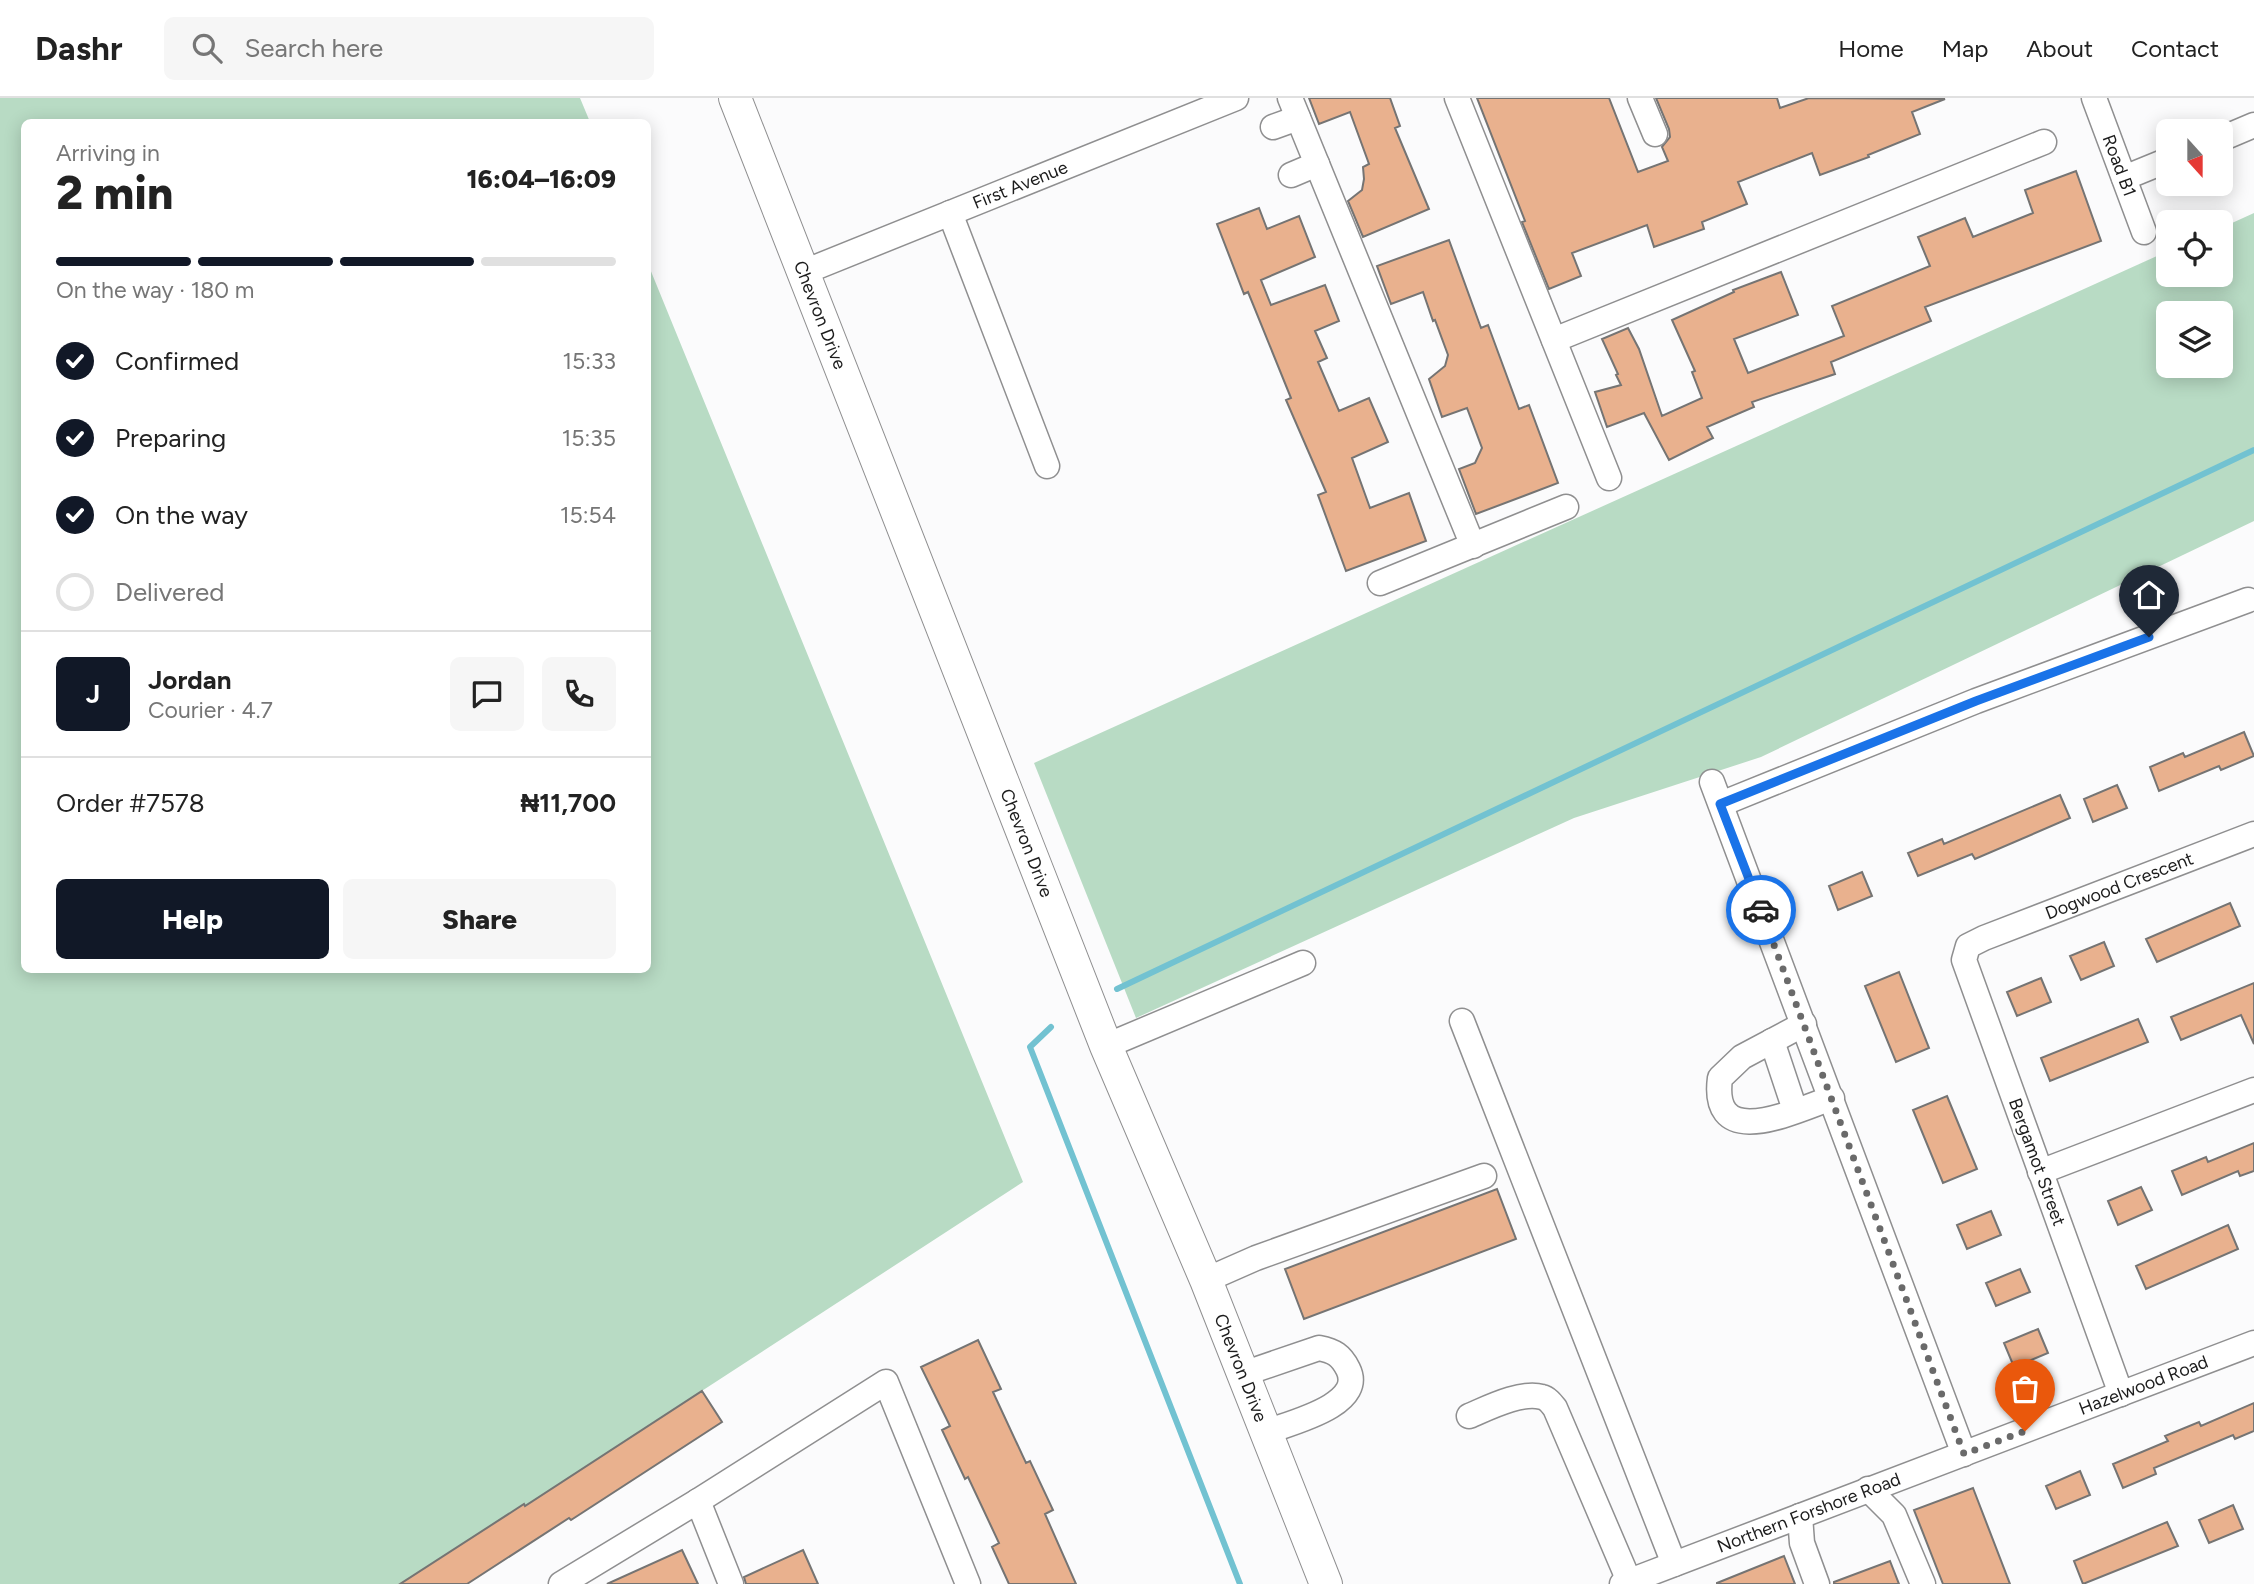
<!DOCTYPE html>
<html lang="en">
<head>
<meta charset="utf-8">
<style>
  :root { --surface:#fff; --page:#f6f6f6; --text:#222; --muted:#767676; --line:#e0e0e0; --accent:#111827 }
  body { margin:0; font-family:Figtree,sans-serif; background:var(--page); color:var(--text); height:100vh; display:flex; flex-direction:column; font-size:26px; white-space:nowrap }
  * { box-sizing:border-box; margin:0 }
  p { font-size:23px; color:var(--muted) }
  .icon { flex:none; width:38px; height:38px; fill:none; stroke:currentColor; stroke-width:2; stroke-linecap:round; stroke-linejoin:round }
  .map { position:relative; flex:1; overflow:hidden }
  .side { position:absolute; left:21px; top:21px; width:630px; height:854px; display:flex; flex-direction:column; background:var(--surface); border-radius:10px; box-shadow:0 4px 18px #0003 }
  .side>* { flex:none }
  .needle { width:46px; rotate:159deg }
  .fabs { position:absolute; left:2156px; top:21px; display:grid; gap:14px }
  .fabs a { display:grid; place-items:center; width:77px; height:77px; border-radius:10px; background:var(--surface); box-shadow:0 4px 18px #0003; font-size:35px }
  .pin { position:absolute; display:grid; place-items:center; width:60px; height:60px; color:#fff; margin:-72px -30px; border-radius:50% 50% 50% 0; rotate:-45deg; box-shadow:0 0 7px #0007 }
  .pin .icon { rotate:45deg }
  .courier { position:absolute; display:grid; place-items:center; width:70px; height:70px; margin:-35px; border:5px solid #1a73e8; border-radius:50%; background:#fff; color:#222; box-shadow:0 2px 9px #0007 }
  .overview em { font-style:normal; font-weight:800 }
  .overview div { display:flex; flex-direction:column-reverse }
  .overview { display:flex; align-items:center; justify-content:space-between; height:119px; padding:0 35px }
  h1 { font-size:46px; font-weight:800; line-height:52px }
  .bar { display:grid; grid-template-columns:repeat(4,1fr); gap:10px 7px; align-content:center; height:84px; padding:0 35px }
  .bar i { height:9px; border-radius:5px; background:var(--line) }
  .bar .active { background:var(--accent) }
  .bar p { grid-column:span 4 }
  .line { display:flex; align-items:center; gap:18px; padding:0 35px; border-top:2px solid var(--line) }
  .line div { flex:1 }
  .round { display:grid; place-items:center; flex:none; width:74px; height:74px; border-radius:10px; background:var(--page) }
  ol { padding:0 35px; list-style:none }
  li { display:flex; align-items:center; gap:21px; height:77px }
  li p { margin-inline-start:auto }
  li .icon { padding:7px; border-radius:50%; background:var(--accent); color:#fff; stroke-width:4 }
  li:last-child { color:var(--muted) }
  li i { width:38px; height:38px; border:4px solid var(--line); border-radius:50% }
  .cta { display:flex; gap:14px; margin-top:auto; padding:14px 35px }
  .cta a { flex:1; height:80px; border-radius:10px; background:var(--accent); color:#fff; font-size:28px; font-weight:800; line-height:80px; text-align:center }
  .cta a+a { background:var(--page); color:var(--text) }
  header { display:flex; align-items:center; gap:42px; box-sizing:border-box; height:98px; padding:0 35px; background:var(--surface); border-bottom:2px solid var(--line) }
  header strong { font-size:33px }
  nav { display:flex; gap:38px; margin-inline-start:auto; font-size:24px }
  .search { width:490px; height:63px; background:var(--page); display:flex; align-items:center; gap:18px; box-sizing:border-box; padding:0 24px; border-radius:10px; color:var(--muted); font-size:26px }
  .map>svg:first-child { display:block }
  .green { fill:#b8dbc4; fill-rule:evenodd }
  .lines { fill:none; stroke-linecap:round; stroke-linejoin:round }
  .stream { stroke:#72c2d1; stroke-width:6 }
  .building { fill:#e9b18e; stroke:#757473; stroke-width:2 }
  .minor-casing { stroke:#8f8f90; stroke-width:27 }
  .major-casing { stroke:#8f8f90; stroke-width:34 }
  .minor { stroke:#fff; stroke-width:24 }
  .major { stroke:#fff; stroke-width:32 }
  .done { stroke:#6a6a6a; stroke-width:7; stroke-dasharray:0 12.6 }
  .route { stroke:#1a73e8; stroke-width:9 }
  .labels { text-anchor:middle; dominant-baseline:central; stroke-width:5; stroke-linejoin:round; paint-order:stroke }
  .street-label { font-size:18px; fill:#1c1c1c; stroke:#fff }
</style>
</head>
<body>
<header>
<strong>Dashr</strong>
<div class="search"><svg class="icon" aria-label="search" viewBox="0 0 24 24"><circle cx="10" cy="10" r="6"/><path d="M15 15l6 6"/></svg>Search here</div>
<nav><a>Home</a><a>Map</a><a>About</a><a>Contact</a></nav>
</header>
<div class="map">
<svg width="2254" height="1486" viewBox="0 0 2254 1486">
  <rect width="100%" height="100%" fill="#fbfbfc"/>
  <path class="green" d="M0 0H580L590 24H24V872H648V166L1023 1084 405 1486H0Z
    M2254 115V423L1761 659 1574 720 1136 920 1034 665 2168 153V177H2221V130ZM2168 215H2221V268H2168Z"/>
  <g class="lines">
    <path class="stream" d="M1117 891 2254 352
      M1051 929 1030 949 1240 1486"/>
  </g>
  <path class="building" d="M1309 0H1390L1400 28 1395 30 1429 111 1363 139 1348 103 1362 92 1364 81 1363 69 1369 66 1350 14 1319 26Z
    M1477 0H1609L1638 74 1668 63 1662 49 1670 39 1669 31 1656 0H1777L1780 10 1809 0 1945 1 1912 14 1920 36 1868 57 1869 59 1820 77 1812 55 1738 84 1747 106 1702 124 1704 131 1654 149 1647 127 1572 155 1581 178 1549 191 1522 124 1525 123Z
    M2076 73 2101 143 1925 209 1931 223 1831 264 1835 276 1752 304 1754 309 1707 329 1713 340 1669 362 1644 315 1607 329 1595 294 1621 287 1616 277 1618 276 1602 241 1628 230 1639 251 1662 318 1702 300 1692 274 1695 273 1672 222 1734 194 1733 192 1781 174 1798 217 1734 241 1748 275 1844 238 1832 208 1930 168 1918 139 1965 120 1973 139 2033 115 2025 92Z
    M1259 110 1267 131 1299 118 1315 159 1261 182 1271 207 1325 187 1339 223 1315 233 1327 260 1318 264 1339 313 1369 300 1388 344 1352 360 1370 410 1409 395 1426 443 1346 473 1318 397 1326 394 1286 302 1291 300 1248 194 1244 196 1217 126Z
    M1449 142 1481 230 1488 227 1519 311 1529 307 1558 385 1476 416 1459 371 1475 365 1482 350 1467 310 1442 319 1429 281 1445 268 1448 257 1435 222 1433 223 1423 194 1391 206 1377 168Z
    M2244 634 2254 658 2221 672 2219 668 2159 693 2150 669 2183 655 2185 659Z
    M2117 687 2127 710 2093 724 2084 701Z
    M2060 697 2070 720 1975 761 1972 756 1918 778 1908 755 1942 741 1944 746Z
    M1862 774 1872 798 1838 812 1829 788Z
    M2230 805 2240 828 2157 864 2146 841Z
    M2104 844 2114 868 2081 882 2070 858Z
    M1899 874 1929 950 1896 964 1865 888Z
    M2041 880 2051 904 2017 918 2007 894Z
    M2254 885V946L2241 917 2181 942 2171 919Z
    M2138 921 2148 944 2050 983 2041 960Z
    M1947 998 1977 1071 1943 1085 1913 1012Z
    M2254 1045V1073L2240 1078 2238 1073 2182 1097 2172 1073 2206 1059 2208 1064Z
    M2141 1089 2152 1112 2118 1127 2108 1103Z
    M1497 1091 1516 1141 1304 1221 1285 1171Z
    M1991 1113 2001 1137 1967 1151 1957 1127Z
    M2228 1127 2238 1151 2146 1191 2136 1168Z
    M2020 1171 2030 1194 1996 1208 1986 1185Z
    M2038 1231 2048 1255 2014 1269 2004 1245Z
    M978 1242 1001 1291 993 1294 1026 1365 1030 1363 1053 1412 1045 1416 1076 1486H1009L992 1449 999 1445 968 1379 965 1381 942 1332 950 1328 921 1269Z
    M702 1293 722 1324 571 1422 569 1420 467 1486H400L524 1406 525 1408Z
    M2254 1305V1333L2235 1341 2233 1337 2154 1370 2156 1376 2123 1390 2113 1366 2168 1343 2165 1338 2199 1324 2201 1328Z
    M2080 1373 2090 1397 2056 1411 2046 1388Z
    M1973 1390 2010 1486H1943L1914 1412Z
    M2233 1407 2243 1431 2209 1445 2199 1422Z
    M2167 1424 2178 1448 2083 1486 2074 1463Z
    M682 1452 698 1486H607Z
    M803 1452 818 1486H746L744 1479Z
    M1784 1458 1795 1486H1717V1485Z
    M1890 1463 1899 1486H1834V1484Z"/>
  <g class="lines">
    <defs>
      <g id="minor">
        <path d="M1290 0 1473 448"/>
        <path d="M1457 0 1609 380"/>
        <path d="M1640 0 1655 36"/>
        <path id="s1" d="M2094 0 2144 134"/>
        <path d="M1273 29 1298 20"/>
        <path d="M2221 41 2254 27"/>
        <path d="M1291 77 1317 66"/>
        <path d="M2124 80 2168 62"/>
        <path d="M950 115 1047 368"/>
        <path id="s2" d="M804 174 1236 0"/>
        <path d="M1554 242 2044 44"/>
        <path d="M1380 485 1566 409"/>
        <path d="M1712 684 1964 1356"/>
        <path d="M1721 706 1976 603 2248 502"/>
        <path d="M1462 923 1674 1466"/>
        <path d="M1804 926 1742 959 1720 980C1710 1055 1794 1013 1832 1000"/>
        <path d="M1772 943 1795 1012"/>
        <path d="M1106 948 1303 865"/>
        <path d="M2040 1074 2254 992"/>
        <path d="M1206 1182 1256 1160 1484 1078"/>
        <path d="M1243 1276 1319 1250C1334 1253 1341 1257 1348 1271 1366 1307 1290 1325 1266 1334"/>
        <path id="s3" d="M2121 1296 1964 862 1968 848 1984 840 2254 736"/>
        <path d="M1469 1318C1488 1310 1521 1293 1542 1299 1547 1300 1551 1305 1555 1310L1629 1483"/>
        <path d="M1868 1391 1894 1417 1923 1486"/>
        <path d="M698 1403 731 1486"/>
        <path d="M1800 1418 1802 1445 1817 1486"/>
        <path d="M561 1486 698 1403 886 1284 968 1486"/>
        <path id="s4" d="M1622 1486 2254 1245"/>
      </g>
      <g id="major">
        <path id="s5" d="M735 0 1106 948 1206 1182 1326 1486"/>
      </g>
    </defs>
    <use href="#minor" class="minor-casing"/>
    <use href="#major" class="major-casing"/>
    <use href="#minor" class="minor"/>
    <use href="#major" class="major"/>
  </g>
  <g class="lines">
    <path class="done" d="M1761 812 1964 1356 2025 1333"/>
    <path class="route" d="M1761 812 1720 706 1976 603 2149 539"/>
  </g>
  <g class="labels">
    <g class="street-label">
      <text stroke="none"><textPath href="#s1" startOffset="72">Road B1</textPath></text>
      <text stroke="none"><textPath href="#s2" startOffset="233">First Avenue</textPath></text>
      <text stroke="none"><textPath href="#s5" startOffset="233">Chevron Drive</textPath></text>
      <text stroke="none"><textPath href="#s5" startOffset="800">Chevron Drive</textPath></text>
      <text stroke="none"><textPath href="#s3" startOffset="639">Dogwood Crescent</textPath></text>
      <text transform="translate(2037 1064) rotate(70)">Bergamot Street</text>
      <text stroke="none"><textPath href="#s5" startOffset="1367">Chevron Drive</textPath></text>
      <text stroke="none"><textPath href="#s4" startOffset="558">Hazelwood Road</textPath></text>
      <text stroke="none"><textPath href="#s4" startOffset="200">Northern Forshore Road</textPath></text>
    </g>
  </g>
</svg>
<div class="fabs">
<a><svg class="needle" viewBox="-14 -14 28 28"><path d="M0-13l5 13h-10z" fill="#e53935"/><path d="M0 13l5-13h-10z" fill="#767676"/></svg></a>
<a><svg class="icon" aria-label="locate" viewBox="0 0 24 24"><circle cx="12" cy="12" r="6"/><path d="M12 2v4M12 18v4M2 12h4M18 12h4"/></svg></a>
<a><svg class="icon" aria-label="layers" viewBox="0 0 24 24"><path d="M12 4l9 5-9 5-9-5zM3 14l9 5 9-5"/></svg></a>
</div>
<div class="pin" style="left:2025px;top:1333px;background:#ea580c"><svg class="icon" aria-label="bag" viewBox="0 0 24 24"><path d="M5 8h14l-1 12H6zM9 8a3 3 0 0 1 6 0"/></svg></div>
<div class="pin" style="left:2149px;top:539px;background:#1f2937"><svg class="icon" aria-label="home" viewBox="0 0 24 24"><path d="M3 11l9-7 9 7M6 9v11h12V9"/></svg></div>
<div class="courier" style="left:1761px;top:812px"><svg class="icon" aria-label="car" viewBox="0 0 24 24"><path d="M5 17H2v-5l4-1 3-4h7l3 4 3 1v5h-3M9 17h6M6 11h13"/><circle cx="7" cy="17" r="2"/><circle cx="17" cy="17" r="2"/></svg></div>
<section class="side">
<div class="overview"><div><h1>2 min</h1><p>Arriving in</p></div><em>16:04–16:09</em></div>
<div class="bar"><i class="active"></i><i class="active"></i><i class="active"></i><i></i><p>On the way · 180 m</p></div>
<ol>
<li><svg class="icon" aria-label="check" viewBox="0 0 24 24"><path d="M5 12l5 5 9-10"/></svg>Confirmed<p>15:33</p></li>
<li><svg class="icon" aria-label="check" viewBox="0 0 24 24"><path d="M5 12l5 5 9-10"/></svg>Preparing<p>15:35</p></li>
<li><svg class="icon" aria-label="check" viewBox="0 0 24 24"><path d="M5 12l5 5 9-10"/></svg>On the way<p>15:54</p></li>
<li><i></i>Delivered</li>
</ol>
<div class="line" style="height:126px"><b class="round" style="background:var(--accent);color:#fff">J</b><div><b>Jordan</b><p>Courier · 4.7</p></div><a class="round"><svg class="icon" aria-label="chat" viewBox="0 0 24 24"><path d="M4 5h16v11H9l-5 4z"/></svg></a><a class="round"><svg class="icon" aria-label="phone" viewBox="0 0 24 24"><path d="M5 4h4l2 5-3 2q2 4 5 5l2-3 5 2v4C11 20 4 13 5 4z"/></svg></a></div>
<div class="line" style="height:91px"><div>Order #7578</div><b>₦11,700</b></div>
<div class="cta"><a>Help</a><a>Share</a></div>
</section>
</div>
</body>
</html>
